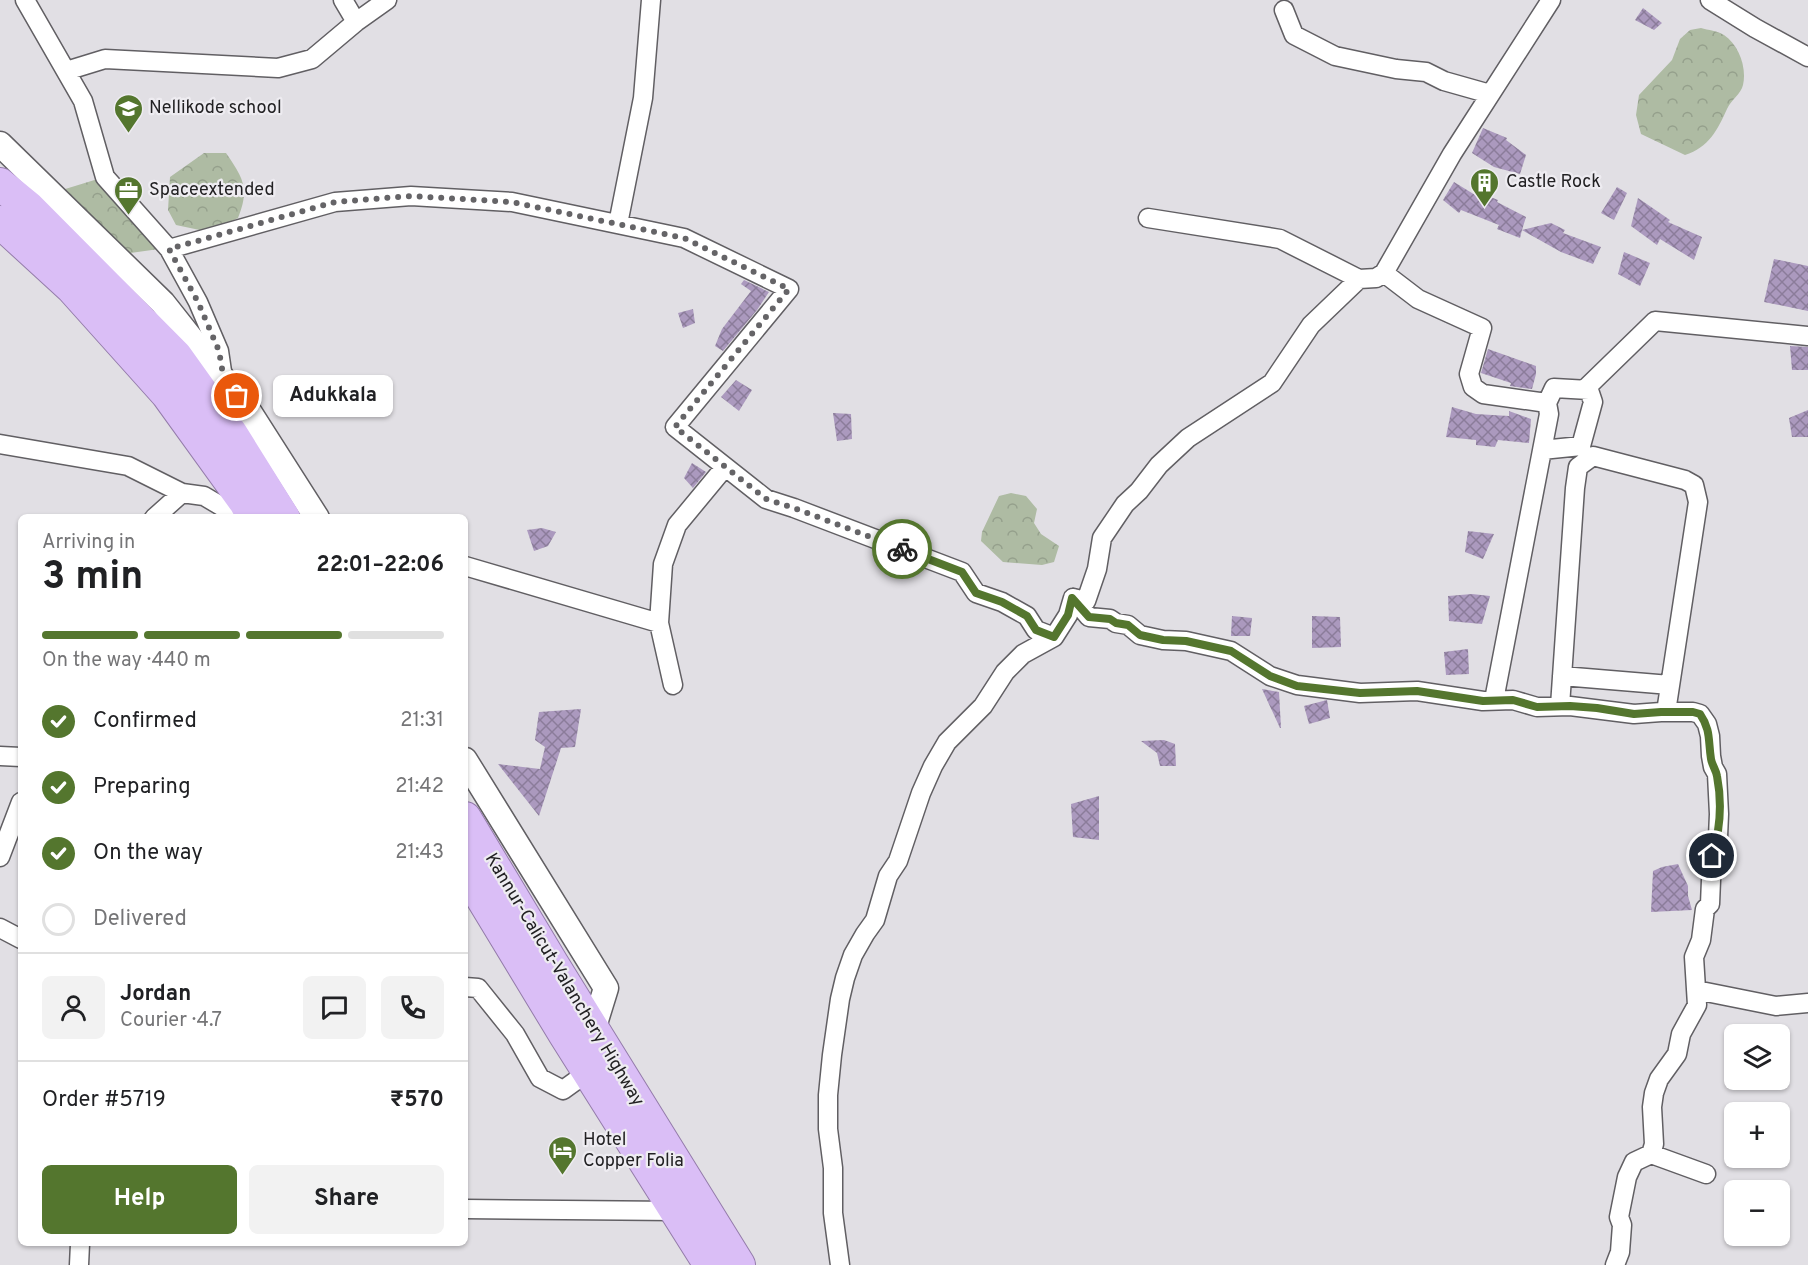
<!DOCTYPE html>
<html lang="en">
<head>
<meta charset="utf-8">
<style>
  :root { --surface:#fff; --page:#f2f2f2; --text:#202124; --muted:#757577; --line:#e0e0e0; --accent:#54762e }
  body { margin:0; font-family:Overpass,sans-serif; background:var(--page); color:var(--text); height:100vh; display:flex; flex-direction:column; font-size:22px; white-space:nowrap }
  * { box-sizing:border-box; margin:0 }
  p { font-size:20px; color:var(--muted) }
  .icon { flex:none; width:33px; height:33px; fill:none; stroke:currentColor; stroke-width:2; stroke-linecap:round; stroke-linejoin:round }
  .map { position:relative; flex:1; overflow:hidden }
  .details { position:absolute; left:18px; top:514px; width:450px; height:732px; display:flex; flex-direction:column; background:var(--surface); border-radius:9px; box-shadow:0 2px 4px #0004 }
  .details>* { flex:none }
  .buttons { position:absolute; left:1724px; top:1024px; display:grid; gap:12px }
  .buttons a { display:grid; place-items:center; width:66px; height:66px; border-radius:9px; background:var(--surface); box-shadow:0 2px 4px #0004; font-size:30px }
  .pin { position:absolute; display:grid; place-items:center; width:51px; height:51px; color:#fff; margin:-26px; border:3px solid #fff; border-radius:50%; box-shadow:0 2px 6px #0007 }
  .courier { position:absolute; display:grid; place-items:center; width:60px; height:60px; margin:-30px; border:4px solid #54762e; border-radius:50%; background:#fff; color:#222; box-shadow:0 2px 8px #0007 }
  .bubble { position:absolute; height:42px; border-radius:9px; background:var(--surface); box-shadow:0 2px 4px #0004; font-size:20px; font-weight:700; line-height:42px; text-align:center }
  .head em { font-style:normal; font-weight:700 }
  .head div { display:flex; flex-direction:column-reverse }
  .head { display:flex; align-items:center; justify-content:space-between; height:102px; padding:0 24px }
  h1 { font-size:39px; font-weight:700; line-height:45px }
  .bar { display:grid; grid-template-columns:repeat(4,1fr); gap:9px 6px; align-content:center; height:72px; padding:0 24px }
  .bar i { height:8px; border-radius:4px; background:var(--line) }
  .bar .active { background:var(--accent) }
  .bar p { grid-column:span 4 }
  .line { display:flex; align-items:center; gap:15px; padding:0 24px; border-top:2px solid var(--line) }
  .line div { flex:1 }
  .round { display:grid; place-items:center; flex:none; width:63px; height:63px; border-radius:9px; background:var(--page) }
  ol { padding:0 24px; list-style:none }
  li { display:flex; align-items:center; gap:18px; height:66px }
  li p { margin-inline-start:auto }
  li .icon { padding:6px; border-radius:50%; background:var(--accent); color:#fff; stroke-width:4 }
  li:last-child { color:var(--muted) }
  li i { width:33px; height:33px; border:3px solid var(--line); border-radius:50% }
  .button { display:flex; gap:12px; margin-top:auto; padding:12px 24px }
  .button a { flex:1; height:69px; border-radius:9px; background:var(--accent); color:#fff; font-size:24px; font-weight:700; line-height:69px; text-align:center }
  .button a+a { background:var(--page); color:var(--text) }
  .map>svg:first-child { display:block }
  .park { fill:url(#park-crowns) }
  .building { fill:url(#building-cross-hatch) }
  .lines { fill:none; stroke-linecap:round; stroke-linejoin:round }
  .minor-casing { stroke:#615f63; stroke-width:21 }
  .tertiary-casing { stroke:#615f63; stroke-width:27 }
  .trunk-casing { stroke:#947caa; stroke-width:34 }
  .minor { stroke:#fff; stroke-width:18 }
  .tertiary { stroke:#fff; stroke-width:24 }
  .trunk { stroke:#dabef6; stroke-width:32 }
  .done { stroke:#656467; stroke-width:6; stroke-dasharray:0 10.8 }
  .route { stroke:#54762e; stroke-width:8 }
  .labels { text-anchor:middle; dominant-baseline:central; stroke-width:4.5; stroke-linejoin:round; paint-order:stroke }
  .poi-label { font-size:18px; fill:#222123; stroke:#eeecf1; text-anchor:start }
  .street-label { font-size:18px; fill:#222123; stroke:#eeecf1 }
</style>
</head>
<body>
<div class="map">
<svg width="1808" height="1265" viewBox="0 0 1808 1265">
  <defs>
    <pattern id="park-crowns" width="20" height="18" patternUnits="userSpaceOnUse" patternTransform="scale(1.5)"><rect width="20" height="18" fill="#aebba3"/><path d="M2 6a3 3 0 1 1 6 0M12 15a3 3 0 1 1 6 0" fill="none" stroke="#95a08c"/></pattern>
    <pattern id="building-cross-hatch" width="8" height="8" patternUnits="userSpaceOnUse" patternTransform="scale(1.5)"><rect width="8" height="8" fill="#ab99be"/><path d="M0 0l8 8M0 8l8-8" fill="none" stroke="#8b7c9a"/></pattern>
  </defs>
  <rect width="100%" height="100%" fill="#e1dfe4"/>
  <path class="park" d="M1701 28C1708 30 1718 31 1724 35 1739 45 1747 68 1743 85 1741 94 1731 100 1727 109 1717 131 1709 147 1685 155L1641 134 1636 115 1639 95 1672 60 1680 39 1690 30Z
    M204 153H226C243 178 250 188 238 218L209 232 176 225 168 210 170 177Z
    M101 178 159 249 102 257 62 190Z
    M1011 493 1026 496 1037 509 1034 523 1041 534 1059 546 1054 562 1042 565 1003 562 981 541 982 532 999 496Z"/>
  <path class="building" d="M1643 8 1662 23 1654 30 1635 20Z
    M1483 128 1507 138 1506 140 1526 155 1520 174 1494 167 1472 153Z
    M1454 182 1480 198 1483 194 1498 200 1497 202 1526 217 1522 230 1551 223 1565 230 1563 233 1601 247 1593 264 1561 252 1522 230 1520 238 1497 229 1499 225 1461 210 1459 213 1443 200Z
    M1617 187 1627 193 1614 220 1601 213Z
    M1638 198 1670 220 1668 222 1702 237 1694 260 1660 239 1657 245 1631 226Z
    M1624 252 1650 263 1640 286 1618 274Z
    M1774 259 1808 266V311L1764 302Z
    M744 280 769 292 757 310 723 351 715 346 722 329 751 291 741 284Z
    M693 309 695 323 683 328 678 313Z
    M1790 346 1808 347V370H1792Z
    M1488 349 1536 366V374L1532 389 1510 386 1511 383 1481 373Z
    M736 380 752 390 739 411 721 397Z
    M1452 407 1476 414 1509 416V411L1531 419 1529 443 1498 440 1495 447 1476 445V440L1446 437Z
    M1808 410V437H1792L1789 418Z
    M833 413 851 414 852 439 837 441Z
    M692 463 706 472 693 488 684 478Z
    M542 528 556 532 548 546 534 551 527 530Z
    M1468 531 1494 534 1483 559 1465 552Z
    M1472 594 1490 596 1482 624 1449 621 1448 596Z
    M1232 616 1252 618 1250 636H1231Z
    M1312 616 1340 617 1341 647 1312 648Z
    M1468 649 1469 674 1446 675 1444 652Z
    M1262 689 1279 692 1281 728H1280Z
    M1327 700 1330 718 1309 724 1304 706Z
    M581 709 575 747 561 748 539 816 498 764 540 769 545 747 535 740 539 712Z
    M1164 740 1175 744 1176 766H1160L1157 753 1141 741Z
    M1099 796V840L1073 837 1071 804Z
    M1678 864 1688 886V896L1692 910 1651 912 1653 871 1662 867Z"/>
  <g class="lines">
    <defs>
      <path id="minor" d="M25 0 83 101 105 177 169 249 198 302 219 351 223 378
        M343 0 356 22 387 0
        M1710 0 1755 28 1808 57
        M1284 10 1294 35 1335 56 1396 69 1426 72 1444 81 1490 94
        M66 71 105 59 278 68 312 59 356 22
        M1148 218 1280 239 1359 279 1376 278 1384 273 1452 154 1551 0
        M618 224 643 98 651 0
        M169 249 335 202 411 196 512 202 684 238 789 289 675 427 766 499 794 508 962 572 976 593 1002 602 1027 616 1036 630 1054 637
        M1384 273 1418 299 1482 328 1469 374 1473 387 1483 394 1547 403 1549 414 1494 700
        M1584 390 1655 321 1808 336
        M0 444 128 466 182 493
        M1542 450 1581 446 1593 402 1589 390 1554 388 1547 403
        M154 518 182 493 204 496 231 512 235 518
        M465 566 659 623
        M1073 598 1089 617 1110 619 1116 623 1128 625 1140 635 1163 640 1186 641 1231 651 1270 676 1297 685 1360 693 1417 691 1483 701 1513 700 1537 707 1570 706 1634 714 1661 712H1693L1700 714 1707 724 1710 736 1711 756 1713 767 1717 774 1719 814 1718 837 1712 856 1710 904 1705 909 1701 940 1694 957 1697 1005 1681 1034 1677 1054 1659 1079 1654 1093 1652 1107 1654 1144 1651 1154 1634 1162 1627 1177 1619 1217 1622 1225 1620 1252 1615 1265
        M1073 598 1086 601 1097 569 1102 538 1125 504 1139 491 1159 465 1188 438 1272 383 1311 325 1359 279
        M1562 676 1670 685
        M673 685 659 623 663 564 677 525 725 467
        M1560 706 1575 488 1578 467 1593 456 1685 480 1694 485 1698 502 1666 712
        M0 756 21 757
        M0 857 21 802
        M0 928 21 939
        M465 987 478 988 515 1034 540 1078 563 1090 588 1072
        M1696 990 1776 1006 1808 1003
        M1651 1154 1706 1174
        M465 1209 676 1211
        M79 1265 80 1244
        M840 1265 833 1213V1168L828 1129V1095L832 1055 840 999 845 978 853 955 865 934 875 920 888 876 898 861 921 793 933 766 947 742 983 706 1005 672 1023 654 1054 637 1068 615 1073 598"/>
      <path id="tertiary" d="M0 144 163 303 250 413 317 518
        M465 760 606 988 593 1030"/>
      <path id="trunk" d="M0 184 28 207 176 356 231 433 284 518
        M0 222 72 288 167 394 245 502 254 518
        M465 818 552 963 739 1265
        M465 870 565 1035 710 1265"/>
    </defs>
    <use href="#minor" class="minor-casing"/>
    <use href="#tertiary" class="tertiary-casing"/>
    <use href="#trunk" class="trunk-casing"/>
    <use href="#minor" class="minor"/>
    <use href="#tertiary" class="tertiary"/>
    <use href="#trunk" class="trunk"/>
  </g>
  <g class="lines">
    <path class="done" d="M237 396 224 380 219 351 198 302 169 249 335 202 411 196 512 202 684 238 789 289 675 427 766 499 794 508 902 549"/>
    <path class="route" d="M902 549 962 572 976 593 1002 602 1027 616 1036 630 1054 637 1068 615 1072 598 1089 617 1110 619 1116 623 1128 625 1140 635 1163 640 1186 641 1231 651 1270 676 1297 686 1360 693 1417 691 1483 701 1513 700 1537 707 1570 706 1597 708 1634 714 1661 712H1693L1700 714C1711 730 1708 740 1711 759 1712 765 1716 770 1717 776 1722 802 1720 831 1712 856"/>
  </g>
  <defs>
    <symbol id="school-pin" viewBox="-11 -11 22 30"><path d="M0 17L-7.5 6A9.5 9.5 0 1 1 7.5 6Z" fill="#54762e" stroke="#eeecf1"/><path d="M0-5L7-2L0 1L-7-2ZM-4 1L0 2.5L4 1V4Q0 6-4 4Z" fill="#fff"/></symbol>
    <symbol id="building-pin" viewBox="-11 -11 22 30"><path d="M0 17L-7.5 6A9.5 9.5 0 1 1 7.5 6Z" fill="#54762e" stroke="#eeecf1"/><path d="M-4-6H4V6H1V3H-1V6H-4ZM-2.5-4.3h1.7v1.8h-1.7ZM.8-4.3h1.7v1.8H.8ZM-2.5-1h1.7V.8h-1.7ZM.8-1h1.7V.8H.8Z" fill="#fff"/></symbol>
    <symbol id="office-pin" viewBox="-11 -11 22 30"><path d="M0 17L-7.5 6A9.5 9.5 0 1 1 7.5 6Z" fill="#54762e" stroke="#eeecf1"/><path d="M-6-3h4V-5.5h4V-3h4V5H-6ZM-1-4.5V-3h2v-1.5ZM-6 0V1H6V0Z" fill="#fff"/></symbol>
    <symbol id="hotel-pin" viewBox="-11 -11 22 30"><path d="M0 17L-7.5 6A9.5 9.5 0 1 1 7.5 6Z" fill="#54762e" stroke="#eeecf1"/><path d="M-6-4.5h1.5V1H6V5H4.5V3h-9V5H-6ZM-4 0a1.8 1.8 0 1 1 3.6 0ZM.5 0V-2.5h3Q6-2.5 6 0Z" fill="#fff"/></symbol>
  </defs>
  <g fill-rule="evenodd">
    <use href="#school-pin" x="112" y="92" width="33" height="45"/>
    <use href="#building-pin" x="1468" y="166" width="33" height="45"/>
    <use href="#office-pin" x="112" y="174" width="33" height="45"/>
    <use href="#hotel-pin" x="546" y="1134" width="33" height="45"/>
  </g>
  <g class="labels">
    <g class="poi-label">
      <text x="149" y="108">Nellikode school</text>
      <text x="1506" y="182">Castle Rock</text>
      <text x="149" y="190">Spaceextended</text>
      <text x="583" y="1140">Hotel<tspan x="583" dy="21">Copper Folia</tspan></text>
    </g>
    <g class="street-label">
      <text transform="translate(564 980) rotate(59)">Kannur-Calicut-Valanchery Highway</text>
    </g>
  </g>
</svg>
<div class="buttons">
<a><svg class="icon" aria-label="layers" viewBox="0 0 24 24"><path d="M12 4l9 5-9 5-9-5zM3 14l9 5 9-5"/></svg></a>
<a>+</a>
<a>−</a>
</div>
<div class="pin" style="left:237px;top:396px;background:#ea580c"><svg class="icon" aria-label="bag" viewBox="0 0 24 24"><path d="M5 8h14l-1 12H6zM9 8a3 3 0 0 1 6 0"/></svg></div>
<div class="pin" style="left:1712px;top:856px;background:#1f2937"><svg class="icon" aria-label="home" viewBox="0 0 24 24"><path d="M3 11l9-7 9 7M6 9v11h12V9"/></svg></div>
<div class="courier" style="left:902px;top:549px"><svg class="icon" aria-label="bike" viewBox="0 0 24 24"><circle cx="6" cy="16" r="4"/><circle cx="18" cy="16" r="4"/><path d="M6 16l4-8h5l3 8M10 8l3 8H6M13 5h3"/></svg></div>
<div class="bubble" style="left:273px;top:375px;width:120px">Adukkala</div>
<section class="details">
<div class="head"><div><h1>3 min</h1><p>Arriving in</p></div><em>22:01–22:06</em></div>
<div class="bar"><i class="active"></i><i class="active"></i><i class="active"></i><i></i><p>On the way · 440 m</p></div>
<ol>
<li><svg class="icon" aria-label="check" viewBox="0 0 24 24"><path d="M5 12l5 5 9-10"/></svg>Confirmed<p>21:31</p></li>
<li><svg class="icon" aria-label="check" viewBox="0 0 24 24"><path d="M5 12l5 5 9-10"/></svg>Preparing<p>21:42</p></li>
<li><svg class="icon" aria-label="check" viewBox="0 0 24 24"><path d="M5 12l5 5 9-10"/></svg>On the way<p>21:43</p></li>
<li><i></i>Delivered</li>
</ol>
<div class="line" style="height:108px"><a class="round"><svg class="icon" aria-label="person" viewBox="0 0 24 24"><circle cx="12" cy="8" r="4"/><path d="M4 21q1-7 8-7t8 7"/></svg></a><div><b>Jordan</b><p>Courier · 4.7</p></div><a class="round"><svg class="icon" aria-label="chat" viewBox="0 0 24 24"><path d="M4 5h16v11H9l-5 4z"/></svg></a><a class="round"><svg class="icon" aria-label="phone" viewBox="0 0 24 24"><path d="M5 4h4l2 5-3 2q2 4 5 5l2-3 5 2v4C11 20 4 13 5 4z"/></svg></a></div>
<div class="line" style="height:78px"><div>Order #5719</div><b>₹570</b></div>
<div class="button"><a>Help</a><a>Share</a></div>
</section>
</div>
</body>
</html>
